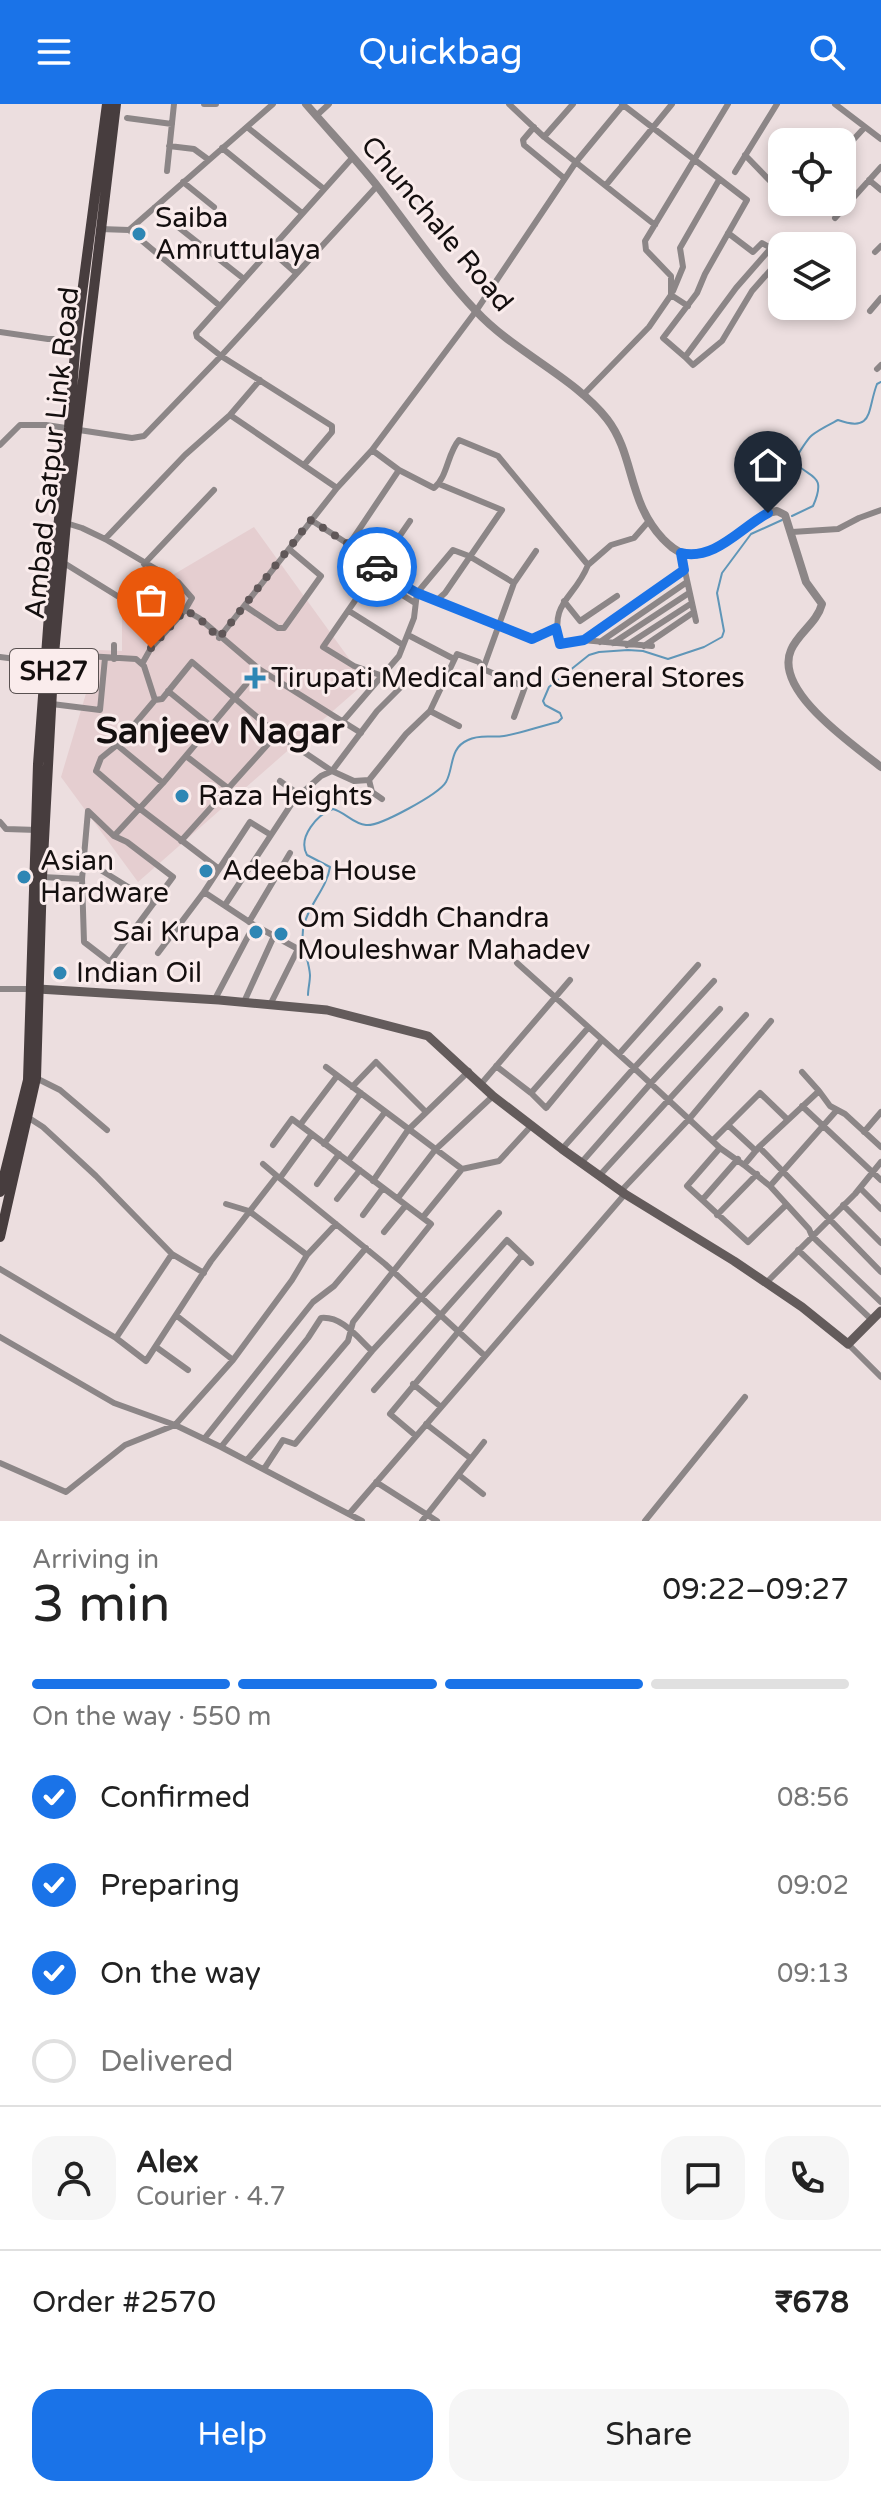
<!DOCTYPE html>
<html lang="en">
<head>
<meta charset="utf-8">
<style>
  :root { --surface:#fff; --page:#f6f6f6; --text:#222; --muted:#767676; --line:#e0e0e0; --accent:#1a73e8 }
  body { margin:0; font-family:"Varela Round",sans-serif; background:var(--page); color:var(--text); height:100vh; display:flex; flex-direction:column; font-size:30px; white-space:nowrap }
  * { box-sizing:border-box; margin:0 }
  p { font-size:26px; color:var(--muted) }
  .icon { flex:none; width:44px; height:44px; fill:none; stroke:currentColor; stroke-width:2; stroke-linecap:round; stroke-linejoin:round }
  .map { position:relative; height:1417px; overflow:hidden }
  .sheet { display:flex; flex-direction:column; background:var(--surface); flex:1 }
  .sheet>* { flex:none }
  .fabs { position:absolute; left:768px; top:24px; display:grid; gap:16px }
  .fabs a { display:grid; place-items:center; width:88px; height:88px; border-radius:16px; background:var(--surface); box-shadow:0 4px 12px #0003; font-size:40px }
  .pin { position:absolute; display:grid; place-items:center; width:68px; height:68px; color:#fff; margin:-82px -34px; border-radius:50% 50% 50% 0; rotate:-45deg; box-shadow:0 0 8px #0007 }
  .pin .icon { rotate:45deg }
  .courier { position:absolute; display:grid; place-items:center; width:80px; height:80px; margin:-40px; border:6px solid #1a73e8; border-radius:50%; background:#fff; color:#222; box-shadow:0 2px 10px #0007 }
  .head em { font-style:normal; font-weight:600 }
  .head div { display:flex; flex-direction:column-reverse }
  .head { display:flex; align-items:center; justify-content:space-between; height:136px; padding:0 32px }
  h1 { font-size:52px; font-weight:600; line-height:60px }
  .bar { display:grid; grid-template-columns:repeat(4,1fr); gap:12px 8px; align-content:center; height:96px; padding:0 32px }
  .bar i { height:10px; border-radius:6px; background:var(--line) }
  .bar .on { background:var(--accent) }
  .bar p { grid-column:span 4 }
  .line { display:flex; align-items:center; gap:20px; padding:0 32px; border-top:2px solid var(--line) }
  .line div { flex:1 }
  .round { display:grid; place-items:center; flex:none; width:84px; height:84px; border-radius:24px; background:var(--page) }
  ol { padding:0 32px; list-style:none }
  li { display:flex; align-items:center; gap:24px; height:88px }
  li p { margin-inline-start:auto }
  li .icon { padding:8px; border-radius:50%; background:var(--accent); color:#fff; stroke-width:4 }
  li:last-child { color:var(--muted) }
  li i { width:44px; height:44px; border:4px solid var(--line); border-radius:50% }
  .button { display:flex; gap:16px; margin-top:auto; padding:16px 32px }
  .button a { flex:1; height:92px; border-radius:24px; background:var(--accent); color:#fff; font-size:32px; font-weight:600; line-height:92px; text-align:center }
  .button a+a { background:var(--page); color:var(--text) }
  header { display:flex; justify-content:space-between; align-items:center; height:104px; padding:0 32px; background:var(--accent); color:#fff; font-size:36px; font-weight:600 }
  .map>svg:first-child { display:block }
  .built { fill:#e5ced0 }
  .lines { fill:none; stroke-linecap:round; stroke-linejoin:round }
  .stream { stroke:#5f96b8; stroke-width:2 }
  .minor { stroke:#8c8687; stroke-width:6 }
  .tertiary { stroke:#8c8687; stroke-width:8 }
  .secondary { stroke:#635b5b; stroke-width:9 }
  .primary { stroke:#473d3e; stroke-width:10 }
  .done { stroke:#605758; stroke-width:8; stroke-dasharray:0 14.4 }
  .route { stroke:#1a73e8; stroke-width:10 }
  .poi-dot { fill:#2e86b4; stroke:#faecec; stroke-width:3 }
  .labels { text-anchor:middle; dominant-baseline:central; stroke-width:6; stroke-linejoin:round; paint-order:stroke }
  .shield { fill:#faecec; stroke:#595151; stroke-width:2 }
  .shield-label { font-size:26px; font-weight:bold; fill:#140f0f }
  .poi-label { font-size:28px; fill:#140f0f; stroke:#faecec; text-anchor:start }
  .street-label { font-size:28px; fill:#140f0f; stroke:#faecec }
  .district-label { font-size:36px; font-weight:bold; fill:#140f0f; stroke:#faecec }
</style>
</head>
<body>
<header><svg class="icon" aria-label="menu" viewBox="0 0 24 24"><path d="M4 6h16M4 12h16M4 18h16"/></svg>Quickbag<svg class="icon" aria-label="search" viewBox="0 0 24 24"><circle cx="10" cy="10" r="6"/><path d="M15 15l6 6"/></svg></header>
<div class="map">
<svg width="881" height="1417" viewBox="0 0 881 1417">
  <rect width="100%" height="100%" fill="#ecdedf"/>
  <path class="built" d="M254 423 366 578 138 778 61 673 99 546 122 547V501Z"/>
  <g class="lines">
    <path class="stream" d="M792 412 813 402C828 368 808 375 794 357 811 329 809 331 838 316 874 329 867 306 877 280L881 278
      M308 891C308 885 310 878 310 871 309 854 299 839 304 821 309 800 327 784 330 763L307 751C297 733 318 710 333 705 345 708 353 720 366 721 379 723 439 690 446 678 454 664 449 644 468 636 480 630 491 634 504 632 522 629 540 622 558 618L562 614 560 609 545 601 543 597 549 583 589 551 599 548 628 546 643 547 668 555 704 543 722 533 724 527 717 489 722 469 751 430 782 416"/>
    <path class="minor" d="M204 0H216
      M509 0 544 33 655 121
      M622 0 747 96 705 170 697 189 663 234 685 253
      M835 0 881 35
      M316 12 329 0
      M127 14 172 20
      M247 23 324 85
      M534 23 523 36 524 41 564 74
      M544 33 573 0
      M169 42 194 45 209 56
      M222 44 302 109
      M842 48 865 23
      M745 51 775 82
      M167 67 174 0
      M735 68 777 0
      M869 76 881 86
      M183 78 214 103
      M606 81 672 0
      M154 104 244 175
      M835 114 881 63
      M100 125 129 126 273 0
      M129 126 220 202
      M728 129 753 148 762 139 771 144 775 139 782 145
      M771 144 736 184 685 253 693 261 722 237 752 187 782 153
      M270 146 296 169
      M875 148 881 142
      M673 187 683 163 680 144 719 76
      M671 191V172L646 146 645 137 728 0
      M870 207 881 194
      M0 228 48 235H75
      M877 265 881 261
      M583 291 649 223 671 191 688 202
      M230 311 337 384
      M0 341 20 321H46L132 334 144 332 221 252 377 82
      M372 346 399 366 434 384C448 372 447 350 459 336L498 352 588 461 611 441 634 434 648 418
      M304 361 332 328V322L221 252 197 233 196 229 353 53
      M311 416 379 460
      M66 419 82 424 105 435 178 478 192 494 185 506 199 514 259 565 163 679 114 732
      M792 428 838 425 859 414 881 406
      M105 435 185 351 230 311 260 276
      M350 439 399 366
      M681 449 696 517
      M64 459 169 524
      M144 460 214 386
      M588 461C574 496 549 497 560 540L582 536 652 542
      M375 465 417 489 532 535 556 524
      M372 472 415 499
      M436 497 445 489 502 406 439 380
      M564 497 580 517 617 492
      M245 502 278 524H284L321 472 289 445
      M349 507 403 541
      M408 531 454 555
      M219 534 337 384 372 346 476 207 576 58 623 1
      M584 536 684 466
      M600 538 687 478
      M613 539 689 489
      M627 541 692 499
      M644 542 694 508
      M54 550 136 555 144 562 155 596 117 641 101 654 96 667 139 704 219 765
      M0 553 47 559
      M114 555V541
      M142 560 151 544 185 506
      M259 565 361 629
      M483 565 514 479 536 447
      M380 571 354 562 323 543 410 417
      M168 587 211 622
      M155 596 162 595 192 558 277 630 181 737
      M52 600 100 606 105 554
      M430 607 459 622
      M343 617 399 552 414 514 417 489 453 446 469 452 514 479
      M277 630 332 667 377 607 402 582
      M117 641 163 679
      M186 652 229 685
      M369 676 372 688 382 695
      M303 688 321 672 332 667 354 677 369 676 406 630 430 607 457 550 479 558 483 565 525 583 514 613
      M0 718 6 725 37 726
      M83 755 154 799
      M42 773 82 775 88 707 114 732 127 738 173 773 110 858 84 838 82 775
      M225 801 298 690 280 677
      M249 818 290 749
      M254 821 298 845 270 901
      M158 849 204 788
      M517 859 634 964 714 877
      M0 885H32
      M215 895 254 821 204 788 250 718 271 731
      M244 898 274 832
      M619 950 698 861
      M496 962 531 989 546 1004 602 936
      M326 963 462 1065 499 1057 532 1021
      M802 968 819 987
      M36 974 60 986 107 1026
      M481 980 570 876
      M352 983 376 958 425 1007
      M531 989 588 924
      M802 1002 881 1076
      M29 1014 43 1023 96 1072 172 1150 204 1169
      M300 1021 337 972
      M728 1021 756 1047
      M864 1028 881 1008
      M713 1036 760 989 788 1016
      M324 1040 361 989
      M759 1043 881 1168
      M720 1044 687 1082 748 1138 786 1101
      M562 1045 634 964 720 1044 744 1061 759 1043 819 987 830 1002 845 1010 881 1043
      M348 1057 385 1008
      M581 1059 651 979 720 905
      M744 1061 770 1082 809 1125 812 1132 881 1198
      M600 1071 746 911
      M277 1072 385 1160 485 1252
      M280 1074 312 1030
      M373 1077 408 1026 469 967
      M317 1080 339 1050
      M770 1082 837 1006
      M860 1084 881 1105
      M621 1087 690 1014 771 917
      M398 1094 435 1046 493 992
      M337 1095 360 1066
      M703 1095 738 1055
      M226 1100 249 1107 307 1151
      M843 1101 881 1139
      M363 1111 383 1084
      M717 1111 757 1070
      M423 1113 462 1065
      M384 1128 406 1101
      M798 1146 872 1216
      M0 1165 116 1234 146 1257 211 1157 277 1072 263 1060
      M766 1179 855 1090 881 1058
      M177 1212 233 1256
      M0 1233 114 1299 175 1321 221 1343 362 1417
      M116 1234 172 1150
      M848 1240 881 1273
      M156 1243 188 1266
      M413 1280 441 1303
      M374 1286 507 1136 531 1159
      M426 1320 470 1354
      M416 1332 390 1310 522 1151
      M204 1335 313 1198 334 1182 366 1144
      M221 1343 308 1234 321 1214C342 1212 357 1233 372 1247
      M247 1356 348 1237 353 1218 431 1120 292 1015 273 1041
      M0 1359 66 1388 125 1341 175 1321 233 1256 292 1176 307 1151 336 1120
      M264 1365 283 1336 295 1340 372 1247 499 1109
      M459 1371 483 1390
      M376 1378 437 1417
      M349 1410 625 1090
      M422 1417 484 1338
      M645 1417 745 1293"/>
    <path class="tertiary" d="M306 0C330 28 355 54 378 83 410 124 440 169 476 207 514 248 574 273 607 315 635 351 627 397 663 435 669 441 675 447 683 449 710 459 745 420 768 409L777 407 785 411 806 478 822 500C817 519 798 529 791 546 773 587 854 641 881 663"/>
    <path class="secondary" d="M38 885 219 896 327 906 428 932 493 992 562 1045 625 1090 734 1157 802 1203 848 1240 881 1207"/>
    <path class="primary" d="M0 1088 28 976 38 660 50 497 69 324 76 235 107 0
      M0 1133 36 974 42 773 54 550 66 419 116 0"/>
  </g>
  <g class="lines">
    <path class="done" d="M151 544 185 506 199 514 219 534 311 416 379 460 377 463"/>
    <path class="route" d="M377 463 375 465 417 489 532 535 556 524 560 540 584 536 684 466 681 449C715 457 741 423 768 409"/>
  </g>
  <g class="poi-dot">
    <circle cx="139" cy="130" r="8"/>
    <path d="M251 562h8v8h8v8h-8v8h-8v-8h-8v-8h8z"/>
    <circle cx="182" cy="692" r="8"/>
    <circle cx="206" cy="767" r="8"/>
    <circle cx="24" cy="773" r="8"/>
    <circle cx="256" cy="828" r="8"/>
    <circle cx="281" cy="830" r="8"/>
    <circle cx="60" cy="869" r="8"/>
  </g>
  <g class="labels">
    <rect class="shield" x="10" y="545" width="88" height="44" rx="6"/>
    <g class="shield-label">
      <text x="54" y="567">SH27</text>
    </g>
    <g class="poi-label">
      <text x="155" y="114">Saiba<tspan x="155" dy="32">Amruttulaya</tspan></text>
      <text x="271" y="574">Tirupati Medical and General Stores</text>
      <text x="198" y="692">Raza Heights</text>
      <text x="40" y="757">Asian<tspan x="40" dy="32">Hardware</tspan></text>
      <text x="222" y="767">Adeeba House</text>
      <text x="297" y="814">Om Siddh Chandra<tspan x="297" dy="32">Mouleshwar Mahadev</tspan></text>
      <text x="240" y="828" text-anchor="end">Sai Krupa</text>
      <text x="76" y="869">Indian Oil</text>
    </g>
    <g class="street-label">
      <text transform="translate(437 120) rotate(50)">Chunchale Road</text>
      <text transform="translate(52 349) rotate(-84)">Ambad Satpur Link Road</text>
    </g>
    <g class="district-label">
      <text x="220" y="627">Sanjeev Nagar</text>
    </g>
  </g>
</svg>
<div class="fabs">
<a><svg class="icon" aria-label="locate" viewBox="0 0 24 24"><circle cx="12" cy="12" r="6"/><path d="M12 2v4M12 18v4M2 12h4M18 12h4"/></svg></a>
<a><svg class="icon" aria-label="layers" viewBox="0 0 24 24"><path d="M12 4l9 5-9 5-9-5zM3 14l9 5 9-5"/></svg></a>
</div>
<div class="pin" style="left:151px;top:544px;background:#ea580c"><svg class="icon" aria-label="bag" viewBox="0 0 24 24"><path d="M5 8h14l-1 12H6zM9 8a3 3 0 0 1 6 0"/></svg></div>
<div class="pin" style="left:768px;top:409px;background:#1f2937"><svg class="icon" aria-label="home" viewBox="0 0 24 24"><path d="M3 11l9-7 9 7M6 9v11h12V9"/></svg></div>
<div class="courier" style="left:377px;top:463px"><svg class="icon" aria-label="car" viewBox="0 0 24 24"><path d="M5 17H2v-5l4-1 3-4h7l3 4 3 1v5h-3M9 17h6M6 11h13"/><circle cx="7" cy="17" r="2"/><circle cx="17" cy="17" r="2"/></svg></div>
</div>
<section class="sheet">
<div class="head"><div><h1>3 min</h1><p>Arriving in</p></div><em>09:22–09:27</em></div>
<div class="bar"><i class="on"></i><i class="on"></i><i class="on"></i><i></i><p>On the way · 550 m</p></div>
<ol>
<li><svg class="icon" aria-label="check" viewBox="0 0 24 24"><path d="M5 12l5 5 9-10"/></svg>Confirmed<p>08:56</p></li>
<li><svg class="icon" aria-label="check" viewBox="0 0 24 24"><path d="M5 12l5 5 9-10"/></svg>Preparing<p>09:02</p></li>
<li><svg class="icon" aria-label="check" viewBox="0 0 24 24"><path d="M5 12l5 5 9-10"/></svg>On the way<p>09:13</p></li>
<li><i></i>Delivered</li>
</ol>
<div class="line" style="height:144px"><a class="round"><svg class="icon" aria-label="person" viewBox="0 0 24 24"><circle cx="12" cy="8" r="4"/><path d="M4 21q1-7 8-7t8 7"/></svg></a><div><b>Alex</b><p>Courier · 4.7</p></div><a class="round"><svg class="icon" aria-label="chat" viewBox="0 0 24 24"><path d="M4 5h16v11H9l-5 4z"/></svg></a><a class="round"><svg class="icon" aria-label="phone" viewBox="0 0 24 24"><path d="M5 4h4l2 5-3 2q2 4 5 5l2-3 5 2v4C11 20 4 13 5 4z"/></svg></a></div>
<div class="line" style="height:104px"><div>Order #2570</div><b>₹678</b></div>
<div class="button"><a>Help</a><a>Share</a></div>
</section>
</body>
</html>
